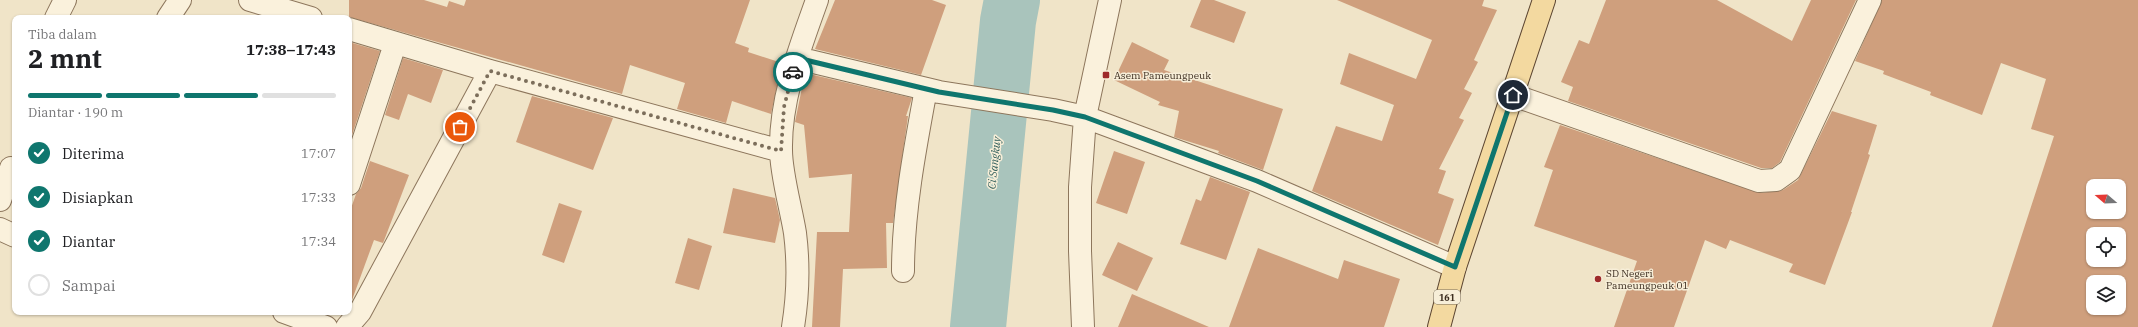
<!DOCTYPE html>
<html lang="id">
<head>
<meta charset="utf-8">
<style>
  :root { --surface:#fff; --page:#f2f2f2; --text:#202124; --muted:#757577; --line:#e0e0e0; --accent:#0f766e }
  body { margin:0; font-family:"IBM Plex Serif",serif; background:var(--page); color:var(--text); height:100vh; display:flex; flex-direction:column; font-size:15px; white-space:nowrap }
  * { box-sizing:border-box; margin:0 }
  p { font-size:13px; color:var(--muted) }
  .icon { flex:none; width:22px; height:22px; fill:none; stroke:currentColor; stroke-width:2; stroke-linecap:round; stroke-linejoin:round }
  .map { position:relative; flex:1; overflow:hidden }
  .side { position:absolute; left:12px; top:15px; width:340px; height:300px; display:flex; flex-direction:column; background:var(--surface); border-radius:8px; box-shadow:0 1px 3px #0004 }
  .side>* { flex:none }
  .needle { width:26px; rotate:289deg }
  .controls { position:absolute; left:2086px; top:179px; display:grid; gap:8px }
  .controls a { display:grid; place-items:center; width:40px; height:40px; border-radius:8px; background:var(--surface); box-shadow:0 1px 3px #0004; font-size:20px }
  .pin { position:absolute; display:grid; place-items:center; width:34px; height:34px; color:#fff; margin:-17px; border:2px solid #fff; border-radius:50%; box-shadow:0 1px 4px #0007 }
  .courier { position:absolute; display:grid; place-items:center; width:40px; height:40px; margin:-20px; border:3px solid #0f766e; border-radius:50%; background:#fff; color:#222; box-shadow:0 1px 5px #0007 }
  .overview em { font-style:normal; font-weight:700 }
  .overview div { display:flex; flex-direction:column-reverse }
  .overview { display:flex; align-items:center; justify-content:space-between; height:68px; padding:0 16px }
  h1 { font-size:26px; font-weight:700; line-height:30px }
  .bar { display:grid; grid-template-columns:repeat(4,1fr); gap:6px 4px; align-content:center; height:48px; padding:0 16px }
  .bar i { height:5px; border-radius:3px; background:var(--line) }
  .bar .selected { background:var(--accent) }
  .bar p { grid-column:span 4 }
  ol { padding:0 16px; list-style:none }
  li { display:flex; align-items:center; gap:12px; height:44px }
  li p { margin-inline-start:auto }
  li .icon { padding:4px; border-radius:50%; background:var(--accent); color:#fff; stroke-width:4 }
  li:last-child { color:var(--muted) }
  li i { width:22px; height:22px; border:2px solid var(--line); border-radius:50% }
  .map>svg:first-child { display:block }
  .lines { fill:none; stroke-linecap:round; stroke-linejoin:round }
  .river { stroke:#a9c4bc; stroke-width:56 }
  .building { fill:#cf9f7d; fill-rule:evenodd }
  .minor-casing { stroke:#8d765c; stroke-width:24 }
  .major-casing { stroke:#5b4430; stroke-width:24 }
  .minor { stroke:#faf1dc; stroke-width:22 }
  .major { stroke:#f3d9a0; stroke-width:22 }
  .done { stroke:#7c6e5b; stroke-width:4; stroke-dasharray:0 7.2 }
  .route { stroke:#0f766e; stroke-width:5 }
  .poi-dot { fill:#9e2a2b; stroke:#f7eed8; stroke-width:1.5 }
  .labels { text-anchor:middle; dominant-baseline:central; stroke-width:3; stroke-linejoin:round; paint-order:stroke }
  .shield { fill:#f7eed8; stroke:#756857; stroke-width:1 }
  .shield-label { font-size:9px; font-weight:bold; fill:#3d2e20 }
  .poi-label { font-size:10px; fill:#3d2e20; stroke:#f7eed8; text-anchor:start }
  .water-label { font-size:11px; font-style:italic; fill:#2f5d5a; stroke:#f7eed8 }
</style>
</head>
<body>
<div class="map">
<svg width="2138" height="327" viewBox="0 0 2138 327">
  <rect width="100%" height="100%" fill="#f0e4c8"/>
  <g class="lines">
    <path class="river" d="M978 327 1008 21 1012 0"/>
  </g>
  <path class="building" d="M349 0H424L447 7 449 1 464 6 466 0H750L735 43 749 48 748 52 782 63 771 114 732 101 726 123 677 109 685 83 630 65 622 94 349 17Z
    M835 0H932L946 5 921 75 815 49Z
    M1201 0H1214L1246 12 1234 43 1190 27Z
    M1337 0H1484L1482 6 1497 10 1474 60 1478 62 1464 89 1472 93 1459 118 1464 120 1439 169 1446 171 1438 193 1454 199 1438 245 1312 191 1336 126 1382 141 1394 105 1340 84 1349 53 1416 79 1432 40Z
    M1606 0H1717L1792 41 1811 0H1856L1780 162 1772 168H1761L1568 101 1573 87 1561 82 1579 40 1589 44Z
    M1882 0H2138V327H1992L2054 136 2031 129 2046 79 2001 63 1982 115 1930 95 1931 92 1883 74 1884 71 1855 61ZM2093 186H2119V212H2093ZM2093 234H2119V260H2093ZM2093 282H2119V308H2093Z
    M349 42 380 51 349 144Z
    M1132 42 1169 60 1164 70 1283 109 1263 170 1218 153 1219 151 1174 137 1179 111 1158 105 1160 102 1114 80Z
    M403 58 443 70 431 103 408 94 399 120 385 115Z
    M805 73 912 98 906 116H908L893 223H886L887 268 843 269 840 327H812L817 232H849L852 174 809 178 804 125 795 122Z
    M532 96 613 118 593 170 516 142Z
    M1832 111 1877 125 1868 154 1870 155 1851 212H1852L1825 285 1789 272 1793 264 1730 240 1726 249 1705 240 1674 327H1614L1637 261 1534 226 1553 170 1544 167 1560 125 1760 193 1783 190 1798 180Z
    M1114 151 1145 162 1127 214 1096 203Z
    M370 161 409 175 385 238 383 243 374 240 352 300H349V214L356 194 361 188Z
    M1210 177 1250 192 1226 260 1180 244 1196 199 1201 201Z
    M733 188 775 198 780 220 775 243 723 233Z
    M559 203 582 211 564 263 542 255Z
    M688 238 712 246 699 290 675 283Z
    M1118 242 1153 258 1137 291 1102 275Z
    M1258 248 1338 279 1344 260 1400 279 1384 327H1229Z
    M1132 294 1209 327H1118Z"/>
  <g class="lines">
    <defs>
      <path id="minor" d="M250 0 311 18
        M56 18 65 0
        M168 18 180 0
        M349 29 490 71 781 151
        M797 58 939 92 1053 110 1085 117 1257 181 1455 267
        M1513 95 1759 181 1776 180 1790 170 1870 0
        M349 184 395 44
        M0 200 11 168
        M0 229 15 236
        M903 271C903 211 915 148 926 89
        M284 312 326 327
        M347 327 360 312 490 71
        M793 327C798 296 799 265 795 233 791 208 781 174 781 150 780 98 800 48 817 0
        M1083 327 1080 251V187L1085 117 1110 0"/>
      <path id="major" d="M1439 327 1455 267 1544 0"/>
    </defs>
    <use href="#minor" class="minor-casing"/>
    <use href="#major" class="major-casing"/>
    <use href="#minor" class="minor"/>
    <use href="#major" class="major"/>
  </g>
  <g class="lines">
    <path class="done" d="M460 127 490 71 781 151 784 107 793 72"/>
    <path class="route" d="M793 72 797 58 939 92 1053 110 1085 117 1257 181 1455 267 1513 95"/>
  </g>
  <g class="poi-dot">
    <rect x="1102" y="71" width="8" height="8" rx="2"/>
    <circle cx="1598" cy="279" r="4"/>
  </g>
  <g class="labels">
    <rect class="shield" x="1434" y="290" width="26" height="14" rx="3"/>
    <g class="shield-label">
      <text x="1447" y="297">161</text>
    </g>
    <g class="poi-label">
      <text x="1114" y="75">Asem Pameungpeuk</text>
      <text x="1606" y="273">SD Negeri<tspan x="1606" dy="12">Pameungpeuk 01</tspan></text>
    </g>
    <g class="water-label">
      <text transform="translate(994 163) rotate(-84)">Ci Sangkuy</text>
    </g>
  </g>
</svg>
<div class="controls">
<a><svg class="needle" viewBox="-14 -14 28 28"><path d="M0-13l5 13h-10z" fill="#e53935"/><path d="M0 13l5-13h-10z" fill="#757577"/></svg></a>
<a><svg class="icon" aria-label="locate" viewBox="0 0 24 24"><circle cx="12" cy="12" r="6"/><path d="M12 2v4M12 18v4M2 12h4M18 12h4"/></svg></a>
<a><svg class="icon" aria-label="layers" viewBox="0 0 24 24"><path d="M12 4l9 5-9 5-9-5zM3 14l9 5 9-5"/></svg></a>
</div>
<div class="pin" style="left:460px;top:127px;background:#ea580c"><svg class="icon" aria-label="bag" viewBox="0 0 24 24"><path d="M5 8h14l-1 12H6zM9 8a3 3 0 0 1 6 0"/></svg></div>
<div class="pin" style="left:1513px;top:95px;background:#1f2937"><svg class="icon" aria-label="home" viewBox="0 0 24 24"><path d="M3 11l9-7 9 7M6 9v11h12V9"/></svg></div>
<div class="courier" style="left:793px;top:72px"><svg class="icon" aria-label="car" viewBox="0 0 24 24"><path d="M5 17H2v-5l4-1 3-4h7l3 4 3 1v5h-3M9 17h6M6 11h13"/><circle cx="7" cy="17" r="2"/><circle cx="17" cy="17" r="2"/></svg></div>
<section class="side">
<div class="overview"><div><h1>2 mnt</h1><p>Tiba dalam</p></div><em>17:38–17:43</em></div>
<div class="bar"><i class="selected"></i><i class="selected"></i><i class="selected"></i><i></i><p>Diantar · 190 m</p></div>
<ol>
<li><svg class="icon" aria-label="check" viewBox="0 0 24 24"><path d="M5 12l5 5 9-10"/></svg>Diterima<p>17:07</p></li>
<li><svg class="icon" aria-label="check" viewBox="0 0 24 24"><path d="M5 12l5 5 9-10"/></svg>Disiapkan<p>17:33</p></li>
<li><svg class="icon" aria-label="check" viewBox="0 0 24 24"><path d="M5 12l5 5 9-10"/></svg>Diantar<p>17:34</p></li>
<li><i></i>Sampai</li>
</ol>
</section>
</div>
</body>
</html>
